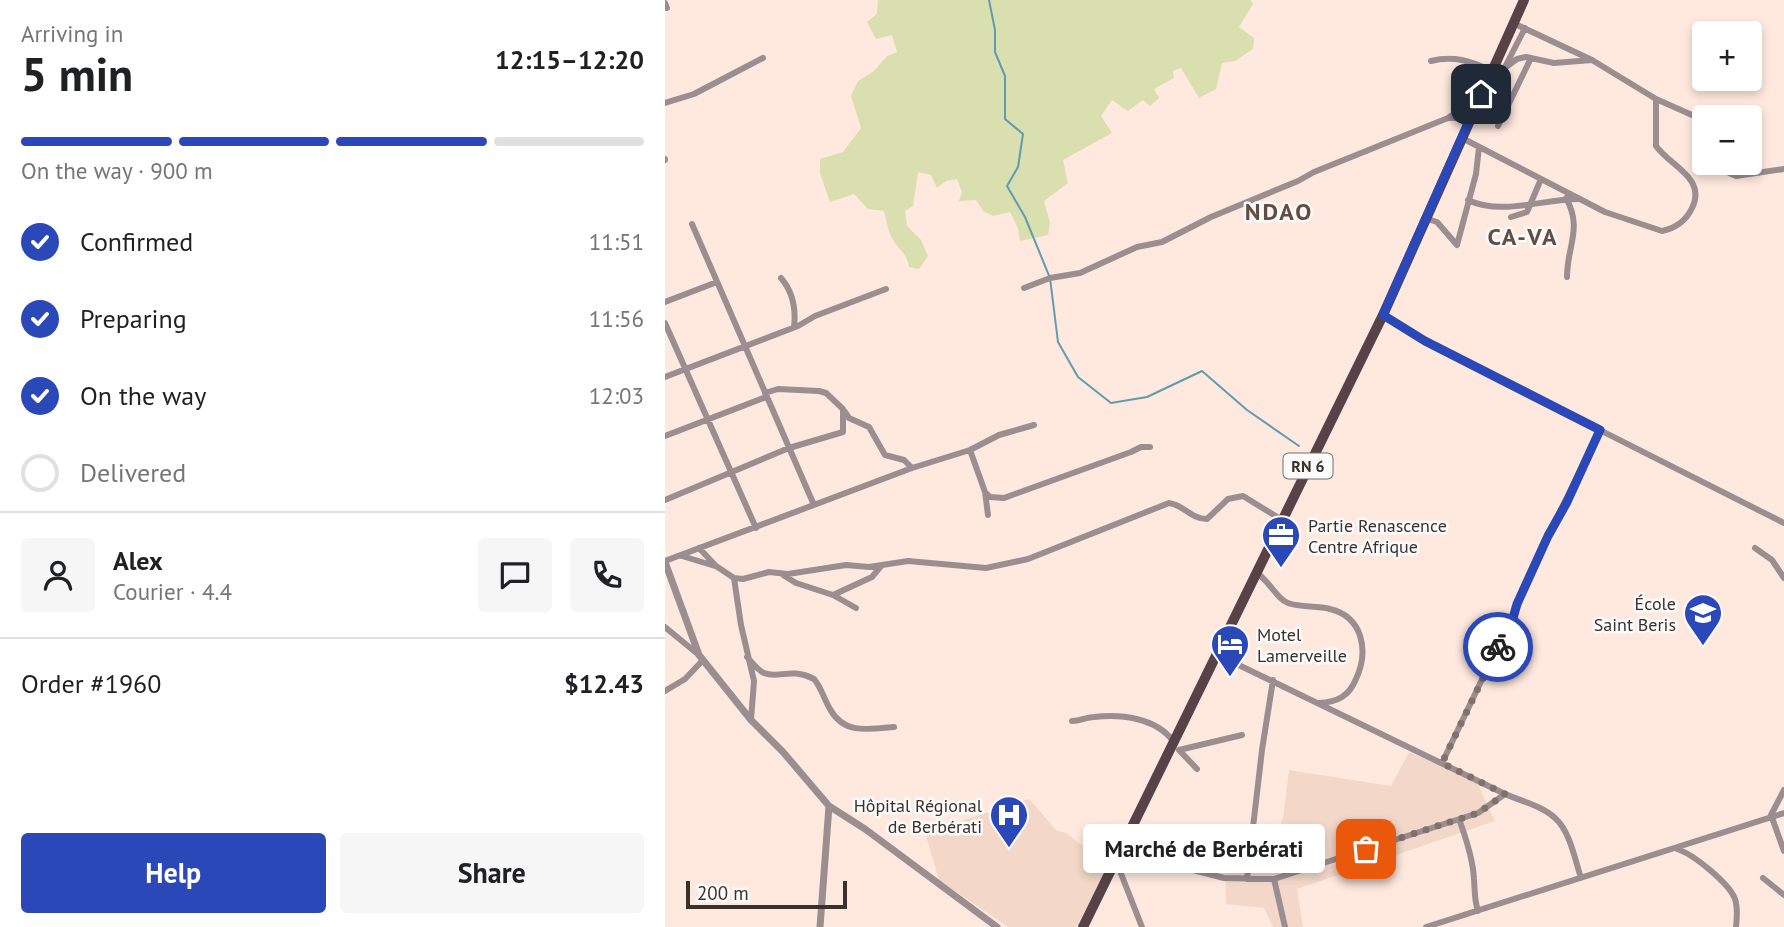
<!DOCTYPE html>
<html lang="en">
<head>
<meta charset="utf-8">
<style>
  :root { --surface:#fff; --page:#f6f6f6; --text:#202124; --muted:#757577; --line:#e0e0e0; --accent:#2b48b8 }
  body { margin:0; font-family:"PT Sans",sans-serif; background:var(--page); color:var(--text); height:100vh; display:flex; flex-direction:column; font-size:26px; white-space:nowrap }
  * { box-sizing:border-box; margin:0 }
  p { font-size:23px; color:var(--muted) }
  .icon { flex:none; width:38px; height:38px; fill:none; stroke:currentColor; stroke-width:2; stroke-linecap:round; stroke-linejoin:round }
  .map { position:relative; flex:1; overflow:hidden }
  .sheet { display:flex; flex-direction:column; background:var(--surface); width:665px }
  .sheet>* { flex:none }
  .tools { position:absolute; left:1027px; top:21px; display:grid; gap:14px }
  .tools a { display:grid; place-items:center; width:70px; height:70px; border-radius:7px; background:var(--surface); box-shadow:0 4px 10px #0003; font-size:35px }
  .scale { position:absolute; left:21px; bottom:18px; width:161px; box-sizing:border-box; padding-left:7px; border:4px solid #3b312c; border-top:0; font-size:19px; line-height:24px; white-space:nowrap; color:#3b312c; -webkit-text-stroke:5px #fbfbfb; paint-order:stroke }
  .pin { position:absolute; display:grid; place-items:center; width:60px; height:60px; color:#fff; margin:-30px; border-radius:14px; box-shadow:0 4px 10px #0006 }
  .courier { position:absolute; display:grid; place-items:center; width:70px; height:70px; margin:-35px; border:5px solid #2b48b8; border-radius:50%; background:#fff; color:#222; box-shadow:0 2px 9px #0007 }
  .bubble { position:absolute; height:49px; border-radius:7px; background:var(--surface); box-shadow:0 4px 10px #0003; font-size:23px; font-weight:700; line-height:49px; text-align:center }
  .head em { font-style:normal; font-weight:700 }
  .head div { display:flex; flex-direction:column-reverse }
  .head { display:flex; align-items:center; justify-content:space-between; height:119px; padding:0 21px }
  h1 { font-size:46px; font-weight:700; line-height:52px }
  .bar { display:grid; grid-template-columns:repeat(4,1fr); gap:10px 7px; align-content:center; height:84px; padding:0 21px }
  .bar i { height:9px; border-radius:5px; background:var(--line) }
  .bar .active { background:var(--accent) }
  .bar p { grid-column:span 4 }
  .line { display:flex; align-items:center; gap:18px; padding:0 21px; border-top:2px solid var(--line) }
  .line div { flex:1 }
  .round { display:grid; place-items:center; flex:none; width:74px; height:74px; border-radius:7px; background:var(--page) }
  ol { padding:0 21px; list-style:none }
  li { display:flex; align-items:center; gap:21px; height:77px }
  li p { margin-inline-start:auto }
  li .icon { padding:7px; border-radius:50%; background:var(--accent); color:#fff; stroke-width:4 }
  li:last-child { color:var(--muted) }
  li i { width:38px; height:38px; border:4px solid var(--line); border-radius:50% }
  .action { display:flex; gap:14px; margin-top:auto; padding:14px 21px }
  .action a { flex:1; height:80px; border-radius:7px; background:var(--accent); color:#fff; font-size:28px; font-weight:700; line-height:80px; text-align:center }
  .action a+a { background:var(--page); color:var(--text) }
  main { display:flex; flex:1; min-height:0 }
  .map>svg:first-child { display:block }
  .built { fill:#f3d8ca }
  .green { fill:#d9dfae }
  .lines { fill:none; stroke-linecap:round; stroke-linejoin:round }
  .stream { stroke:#609cb0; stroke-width:2 }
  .minor { stroke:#9b8e91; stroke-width:6 }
  .tertiary { stroke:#9b8e91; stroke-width:7 }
  .primary { stroke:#564247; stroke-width:10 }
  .done { stroke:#80716a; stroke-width:7; stroke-dasharray:0 12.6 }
  .route { stroke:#2b48b8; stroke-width:9 }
  .labels { text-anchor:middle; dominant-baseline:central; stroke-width:5; stroke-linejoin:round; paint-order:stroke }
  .shield { fill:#fbfbfb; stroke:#756e6a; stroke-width:2 }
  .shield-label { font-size:16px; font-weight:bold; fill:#3b312c }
  .poi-label { font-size:18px; fill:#3b312c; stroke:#fbfbfb; text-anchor:start }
  .district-label { font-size:24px; font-weight:bold; letter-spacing:2px; fill:#634d42; stroke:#fbfbfb }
</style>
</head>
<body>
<main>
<section class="sheet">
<div class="head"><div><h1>5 min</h1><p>Arriving in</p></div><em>12:15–12:20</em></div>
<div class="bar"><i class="active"></i><i class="active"></i><i class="active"></i><i></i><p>On the way · 900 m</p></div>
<ol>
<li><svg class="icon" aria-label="check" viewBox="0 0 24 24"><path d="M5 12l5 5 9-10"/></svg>Confirmed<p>11:51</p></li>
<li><svg class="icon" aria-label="check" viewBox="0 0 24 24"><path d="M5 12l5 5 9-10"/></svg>Preparing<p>11:56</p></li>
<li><svg class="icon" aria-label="check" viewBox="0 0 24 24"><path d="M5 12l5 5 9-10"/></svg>On the way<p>12:03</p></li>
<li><i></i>Delivered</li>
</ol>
<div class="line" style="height:126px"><a class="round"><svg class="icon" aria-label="person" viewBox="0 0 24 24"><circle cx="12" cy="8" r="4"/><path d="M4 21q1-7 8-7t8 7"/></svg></a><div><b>Alex</b><p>Courier · 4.4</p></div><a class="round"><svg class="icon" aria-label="chat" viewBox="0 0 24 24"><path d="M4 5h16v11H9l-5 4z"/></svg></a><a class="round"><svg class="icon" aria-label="phone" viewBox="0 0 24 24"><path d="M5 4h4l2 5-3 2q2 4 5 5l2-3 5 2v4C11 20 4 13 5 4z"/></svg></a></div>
<div class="line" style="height:91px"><div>Order #1960</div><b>$12.43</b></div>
<div class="action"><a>Help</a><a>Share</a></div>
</section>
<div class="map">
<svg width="1119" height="927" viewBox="0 0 1119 927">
  <rect width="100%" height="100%" fill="#ffe9de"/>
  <path class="built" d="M744 752 811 780 830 821 632 889 638 927H608L599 908 561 904 560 856 607 844 618 818 624 770 726 786Z
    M364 799 391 830 401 833 444 865 411 927H343L274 880 260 833Z"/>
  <path class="green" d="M213 0H586L588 4 574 27 589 38 588 49 570 61 557 63 551 89 534 98 516 68 508 71 509 78 489 89 494 98 485 106 478 100 463 111 447 100 436 116 447 133 398 160 403 183 379 201 385 223 383 235 355 241 353 228 345 212 328 216 318 211 311 200 294 201 297 192 292 179 281 181 272 188 266 175 253 172 248 206 240 211 242 226 256 240 263 256 254 269 244 267C241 253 238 254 230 243 223 234 222 222 219 211L203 209 189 194 165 202 155 173V159L178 152 196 128 186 96 193 81 209 71 222 56 232 52 227 35 211 39 202 22 212 14Z"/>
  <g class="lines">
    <path class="stream" d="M324 0 330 30V52L340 76V119L358 134 353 167 342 186 360 217 385 278 393 342 413 377 446 403 482 397 537 371 582 410 634 446"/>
    <path class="minor" d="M0 3 2 8
      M848 23 927 60 991 99 1027 115 1040 123
      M766 61C788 55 806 61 827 71
      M840 67 860 28
      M826 78 852 59 861 57 889 63 927 60
      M0 103 29 94 98 58
      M783 118H792L803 124
      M833 126 866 58
      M797 138 940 212 997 231C1011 228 1021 221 1027 208 1042 178 1005 166 991 146V99
      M0 159V160
      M1057 163 1064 173 1071 176 1119 169
      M901 198C918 228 902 246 902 277
      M803 200C836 216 878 199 913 199
      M846 217 862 212 876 179
      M760 218 772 222 792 245 811 174 814 147
      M27 224 149 505
      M116 278C128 292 131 310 129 327
      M359 288 385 278 415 273 472 247 497 242 546 217 633 181 649 172 783 118 815 96
      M0 302 52 282
      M718 315 760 341 804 364 1119 523
      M0 323 91 528
      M0 377 133 326 150 316 221 289
      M180 412 184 418 204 427 220 455 239 460 247 468
      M0 436 101 397
      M305 450 320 492 323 515
      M320 492 325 497 339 498 466 452 476 447H485
      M0 500 124 448 178 432V409L161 393 154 391 113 389 100 393
      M34 548 51 566 69 578 78 579 104 572 123 574 181 565 204 567 243 561 321 568 363 559 504 503C519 505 526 519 542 519L563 499 578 496 617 520
      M1090 548 1107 560 1119 578
      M17 556 50 566
      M0 561 247 468 305 450 334 435 369 425
      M592 573C605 582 612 599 623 603 636 608 651 605 665 609 698 617 704 651 691 679 684 696 673 702 654 703
      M118 575 131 583 168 595 191 608
      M69 578 76 625 89 681 86 720
      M168 595 207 577 216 566
      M0 627 34 655
      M553 655 840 794C856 801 877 806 890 818 905 831 910 860 916 878
      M82 657C87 662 92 670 99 673 114 679 126 667 149 679 156 687 159 699 165 709 179 735 204 729 229 727
      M0 691 20 679 38 660
      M407 721C415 721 422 717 429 717 457 714 491 718 508 741
      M514 750 577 735
      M514 750 532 769
      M777 763 832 648 846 625 853 604 883 536 935 430
      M1119 790 1106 815 1119 851
      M794 819C801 838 808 859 809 879 810 891 809 899 813 911
      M1012 849C1028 854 1064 883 1070 899 1073 908 1072 918 1071 927
      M455 851 559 878 609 879 813 813 840 794
      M451 861 477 927
      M1098 878 1119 895
      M582 879 597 750 608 680
      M609 879 620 927
      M761 927 1119 813"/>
    <path class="tertiary" d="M0 562 34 655 86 720 118 752 164 806 200 829 332 927
      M155 927 164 806"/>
    <path class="primary" d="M418 927 718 315 859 0"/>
  </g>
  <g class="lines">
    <path class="done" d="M701 849 813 813 840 794 777 763 833 647"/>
    <path class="route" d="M816 94 718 315 760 341 935 430 902 502 883 536 852 604 846 625 833 647"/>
  </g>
  <defs>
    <symbol id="office-pin" viewBox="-11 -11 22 30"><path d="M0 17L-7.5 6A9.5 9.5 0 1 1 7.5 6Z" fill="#2b48b8" stroke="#fbfbfb"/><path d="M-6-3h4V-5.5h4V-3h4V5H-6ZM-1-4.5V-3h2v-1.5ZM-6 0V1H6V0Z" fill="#fff"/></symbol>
    <symbol id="school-pin" viewBox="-11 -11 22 30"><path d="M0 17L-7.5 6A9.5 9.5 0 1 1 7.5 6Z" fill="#2b48b8" stroke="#fbfbfb"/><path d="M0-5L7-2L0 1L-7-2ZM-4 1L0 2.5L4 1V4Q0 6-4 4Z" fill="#fff"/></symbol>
    <symbol id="hotel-pin" viewBox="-11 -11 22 30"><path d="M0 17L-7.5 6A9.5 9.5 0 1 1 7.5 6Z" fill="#2b48b8" stroke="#fbfbfb"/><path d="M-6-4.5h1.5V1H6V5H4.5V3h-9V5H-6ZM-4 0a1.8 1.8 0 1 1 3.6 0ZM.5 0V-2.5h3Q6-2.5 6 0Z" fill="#fff"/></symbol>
    <symbol id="hospital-pin" viewBox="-11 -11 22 30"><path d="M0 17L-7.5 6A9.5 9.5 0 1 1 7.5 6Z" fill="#2b48b8" stroke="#fbfbfb"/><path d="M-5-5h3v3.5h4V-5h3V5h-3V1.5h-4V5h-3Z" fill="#fff"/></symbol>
  </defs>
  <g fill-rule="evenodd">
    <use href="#office-pin" x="594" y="513" width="44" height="60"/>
    <use href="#school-pin" x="1016" y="591" width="44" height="60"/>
    <use href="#hotel-pin" x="543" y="622" width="44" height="60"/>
    <use href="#hospital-pin" x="322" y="793" width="44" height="60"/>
  </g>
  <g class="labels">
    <rect class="shield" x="618.5" y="453.5" width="49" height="25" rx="5"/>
    <g class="shield-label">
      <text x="643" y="466">RN 6</text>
    </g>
    <g class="poi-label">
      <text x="643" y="525">Partie Renascence<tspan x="643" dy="21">Centre Afrique</tspan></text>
      <text x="1011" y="603" text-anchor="end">École<tspan x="1011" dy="21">Saint Beris</tspan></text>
      <text x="592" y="634">Motel<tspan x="592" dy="21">Lamerveille</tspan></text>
      <text x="317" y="805" text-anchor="end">Hôpital Régional<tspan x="317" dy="21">de Berbérati</tspan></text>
    </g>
    <g class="district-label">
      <text x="614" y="211">NDAO</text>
      <text x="858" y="236">CA-VA</text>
    </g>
  </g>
</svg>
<div class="tools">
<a>+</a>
<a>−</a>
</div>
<div class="scale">200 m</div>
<div class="pin" style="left:701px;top:849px;background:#ea580c"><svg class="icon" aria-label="bag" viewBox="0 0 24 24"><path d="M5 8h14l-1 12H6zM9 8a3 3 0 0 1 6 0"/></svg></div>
<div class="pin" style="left:816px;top:94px;background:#1f2937"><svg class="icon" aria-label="home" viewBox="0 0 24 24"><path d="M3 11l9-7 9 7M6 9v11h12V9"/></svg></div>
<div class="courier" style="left:833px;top:647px"><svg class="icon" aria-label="bike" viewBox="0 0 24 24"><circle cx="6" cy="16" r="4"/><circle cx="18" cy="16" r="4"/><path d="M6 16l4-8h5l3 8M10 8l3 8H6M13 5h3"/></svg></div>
<div class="bubble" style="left:418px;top:824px;width:242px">Marché de Berbérati</div>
</div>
</main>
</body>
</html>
